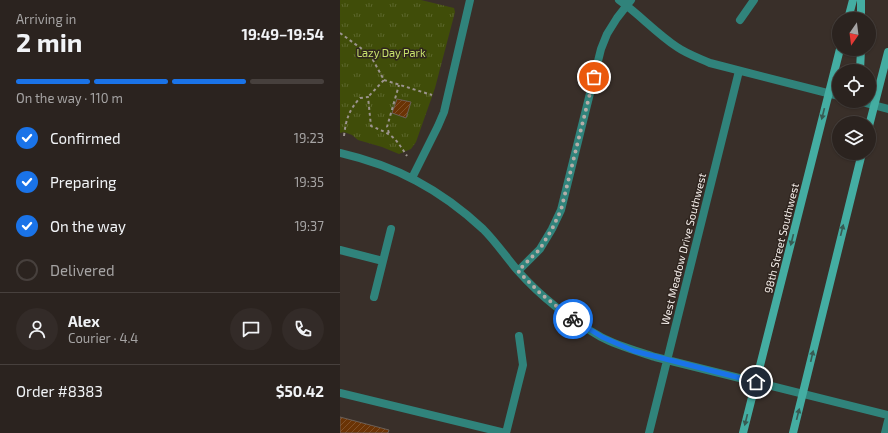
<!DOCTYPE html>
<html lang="en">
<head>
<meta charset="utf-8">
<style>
  :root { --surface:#2b231f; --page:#332b28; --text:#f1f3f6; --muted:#a6a4a4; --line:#47403d; --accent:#1a73e8 }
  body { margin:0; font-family:"Exo 2",sans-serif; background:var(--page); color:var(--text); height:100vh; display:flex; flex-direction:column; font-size:15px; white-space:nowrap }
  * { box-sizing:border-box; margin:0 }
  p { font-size:13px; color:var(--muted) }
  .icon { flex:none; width:22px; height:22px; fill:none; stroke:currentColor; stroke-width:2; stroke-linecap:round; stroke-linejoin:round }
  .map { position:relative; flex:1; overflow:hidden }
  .details { display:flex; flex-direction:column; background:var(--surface); width:340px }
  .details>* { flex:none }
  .needle { width:26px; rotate:194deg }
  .tools { position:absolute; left:492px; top:12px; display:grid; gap:8px }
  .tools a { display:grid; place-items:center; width:44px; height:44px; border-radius:50%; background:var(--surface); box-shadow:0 1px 3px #0004,0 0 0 1px var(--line); font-size:20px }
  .pin { position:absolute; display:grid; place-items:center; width:34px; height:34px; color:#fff; margin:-17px; border:2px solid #fff; border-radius:50%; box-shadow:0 1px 4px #0007 }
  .courier { position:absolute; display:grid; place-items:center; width:40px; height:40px; margin:-20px; border:3px solid #1a73e8; border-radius:50%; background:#fff; color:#222; box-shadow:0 1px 5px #0007 }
  .headline em { font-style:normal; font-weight:700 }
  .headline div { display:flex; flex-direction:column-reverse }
  .headline { display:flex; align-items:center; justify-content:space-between; height:68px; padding:0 16px }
  h1 { font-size:26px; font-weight:700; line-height:30px }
  .bar { display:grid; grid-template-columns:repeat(4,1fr); gap:6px 4px; align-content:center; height:48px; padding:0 16px }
  .bar i { height:5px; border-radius:3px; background:var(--line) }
  .bar .selected { background:var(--accent) }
  .bar p { grid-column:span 4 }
  .line { display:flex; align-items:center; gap:10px; padding:0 16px; border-top:1px solid var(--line) }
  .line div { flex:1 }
  .round { display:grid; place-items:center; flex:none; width:42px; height:42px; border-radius:21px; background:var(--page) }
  ol { padding:0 16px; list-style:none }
  li { display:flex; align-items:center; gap:12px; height:44px }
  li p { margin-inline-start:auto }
  li .icon { padding:4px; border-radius:50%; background:var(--accent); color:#fff; stroke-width:4 }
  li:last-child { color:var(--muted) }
  li i { width:22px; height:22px; border:2px solid var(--line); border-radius:50% }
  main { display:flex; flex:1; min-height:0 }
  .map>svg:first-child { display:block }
  .grass { fill:url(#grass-tufts) }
  .building { fill:url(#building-hatch); stroke:#6a5f58 }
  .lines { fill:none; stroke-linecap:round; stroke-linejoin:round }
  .path { stroke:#9c948f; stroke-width:2; stroke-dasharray:3 3; stroke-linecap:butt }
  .minor { stroke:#30837b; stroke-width:8 }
  .secondary { stroke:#44ada2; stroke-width:8 }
  .oneway { fill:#375b53 }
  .done { stroke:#b5ada8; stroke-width:4; stroke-dasharray:0 7.2 }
  .route { stroke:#1a73e8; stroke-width:5 }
  .labels { text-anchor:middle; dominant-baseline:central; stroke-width:3; stroke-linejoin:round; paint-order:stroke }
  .park-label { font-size:11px; fill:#c7e16b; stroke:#2f251f }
  .street-label { font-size:11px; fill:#f8f1ed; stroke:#2f251f }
</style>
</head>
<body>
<main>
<section class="details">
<div class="headline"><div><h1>2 min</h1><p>Arriving in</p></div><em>19:49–19:54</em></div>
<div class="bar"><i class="selected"></i><i class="selected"></i><i class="selected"></i><i></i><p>On the way · 110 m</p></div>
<ol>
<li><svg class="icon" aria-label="check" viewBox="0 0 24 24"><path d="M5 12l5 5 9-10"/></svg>Confirmed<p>19:23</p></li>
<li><svg class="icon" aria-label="check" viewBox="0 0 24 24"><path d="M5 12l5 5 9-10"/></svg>Preparing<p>19:35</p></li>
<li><svg class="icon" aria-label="check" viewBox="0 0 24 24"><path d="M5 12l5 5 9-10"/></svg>On the way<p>19:37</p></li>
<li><i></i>Delivered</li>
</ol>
<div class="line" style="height:72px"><a class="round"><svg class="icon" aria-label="person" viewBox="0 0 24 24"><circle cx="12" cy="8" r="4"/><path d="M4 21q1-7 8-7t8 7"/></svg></a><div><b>Alex</b><p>Courier · 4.4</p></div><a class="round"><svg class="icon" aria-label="chat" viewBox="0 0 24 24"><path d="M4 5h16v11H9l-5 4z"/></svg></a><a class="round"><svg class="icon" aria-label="phone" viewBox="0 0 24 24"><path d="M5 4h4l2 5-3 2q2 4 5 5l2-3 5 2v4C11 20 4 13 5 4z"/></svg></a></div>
<div class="line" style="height:52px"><div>Order #8383</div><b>$50.42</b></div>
</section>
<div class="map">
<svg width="548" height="433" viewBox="0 0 548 433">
  <defs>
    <pattern id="grass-tufts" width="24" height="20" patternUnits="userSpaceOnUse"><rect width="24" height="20" fill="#404d09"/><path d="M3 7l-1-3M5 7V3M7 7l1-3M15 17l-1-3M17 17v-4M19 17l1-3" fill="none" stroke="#5c672d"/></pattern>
    <pattern id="building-hatch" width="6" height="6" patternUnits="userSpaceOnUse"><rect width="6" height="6" fill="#6a3305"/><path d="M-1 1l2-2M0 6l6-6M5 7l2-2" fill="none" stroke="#80512a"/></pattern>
  </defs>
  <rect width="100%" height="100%" fill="#392f29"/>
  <path class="grass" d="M0 0H81L114 8 115 12 95 88 76 142 71 149 59 154 42 147 18 140 12 135 4 132 0 133Z"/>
  <path class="building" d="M57 99 71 102 66 118 52 113Z
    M0 417 49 430 48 433H0Z"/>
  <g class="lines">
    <path class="path" d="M0 33 26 52 33 60 44 80 28 97
      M44 80 92 95
      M49 133 47 127 59 85
      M4 136C6 119 9 110 20 98L28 97 31 126C53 135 54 136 67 156"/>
    <path class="minor" d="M279 0C299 14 316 33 337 47 347 54 359 58 370 63L499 96
      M400 20 414 0
      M518 101 548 109
      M0 153C56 166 100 189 143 229 156 242 166 257 178 271 201 297 231 320 261 337 278 346 297 351 315 357L548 415
      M72 178 98 126 104 112 130 0
      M0 250 43 261
      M178 271 200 249 212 229 221 210 261 49 267 34 277 18 291 0
      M34 297 51 229
      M0 393 165 433
      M166 433 183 365 179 336
      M309 433 399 71
      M545 433 548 421"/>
    <path class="secondary" d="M508 19 513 0
      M521 19V0
      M520 71 521 49
      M529 126 548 52
      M403 433 500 49
      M453 433 522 153"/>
  </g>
  <defs><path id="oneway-solid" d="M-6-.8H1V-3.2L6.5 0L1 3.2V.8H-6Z"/></defs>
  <g class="oneway">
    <use href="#oneway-solid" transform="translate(483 114) rotate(104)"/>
    <use href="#oneway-solid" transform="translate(502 230) rotate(-76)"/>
    <use href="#oneway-solid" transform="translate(452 240) rotate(104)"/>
    <use href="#oneway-solid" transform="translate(472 356) rotate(-77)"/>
    <use href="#oneway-solid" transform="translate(458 414) rotate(-76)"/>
    <use href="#oneway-solid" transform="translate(406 420) rotate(104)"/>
  </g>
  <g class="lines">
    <path class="done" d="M233 319 201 294 178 271 200 249 212 229 221 210 254 77"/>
    <path class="route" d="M233 319 262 337 294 351 416 382"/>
  </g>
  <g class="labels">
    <g class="park-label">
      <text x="51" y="52">Lazy Day Park</text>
    </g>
    <g class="street-label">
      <text transform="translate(441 238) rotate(-76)">98th Street Southwest</text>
      <text transform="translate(343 249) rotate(-76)">West Meadow Drive Southwest</text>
    </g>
  </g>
</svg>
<div class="tools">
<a><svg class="needle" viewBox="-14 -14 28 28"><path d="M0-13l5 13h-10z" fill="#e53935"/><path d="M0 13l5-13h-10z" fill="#a6a4a4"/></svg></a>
<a><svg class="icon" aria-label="locate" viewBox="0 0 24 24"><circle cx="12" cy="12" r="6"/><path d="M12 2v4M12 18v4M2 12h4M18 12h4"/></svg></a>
<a><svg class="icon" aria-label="layers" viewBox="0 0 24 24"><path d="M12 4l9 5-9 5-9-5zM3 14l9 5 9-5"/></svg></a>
</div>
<div class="pin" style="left:254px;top:77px;background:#ea580c"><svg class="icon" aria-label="bag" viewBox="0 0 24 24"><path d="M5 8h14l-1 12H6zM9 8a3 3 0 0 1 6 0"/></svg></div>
<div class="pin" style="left:416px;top:382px;background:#1f2937"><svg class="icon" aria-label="home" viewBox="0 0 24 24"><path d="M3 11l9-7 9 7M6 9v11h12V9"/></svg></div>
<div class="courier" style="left:233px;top:319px"><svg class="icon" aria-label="bike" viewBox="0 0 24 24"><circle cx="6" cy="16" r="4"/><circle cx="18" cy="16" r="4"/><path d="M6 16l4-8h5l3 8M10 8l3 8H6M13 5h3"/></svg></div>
</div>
</main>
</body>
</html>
